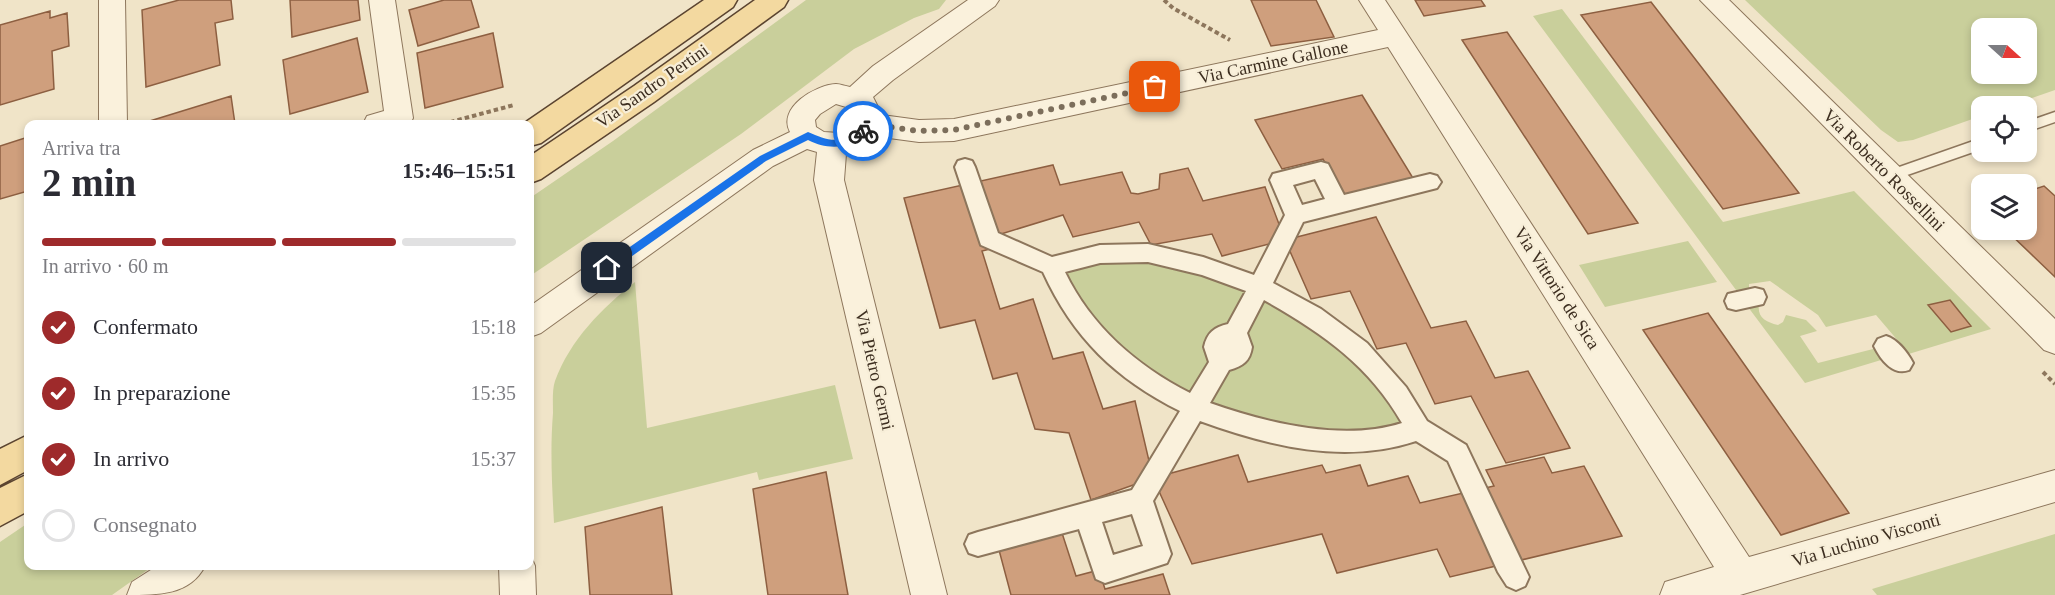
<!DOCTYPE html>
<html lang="it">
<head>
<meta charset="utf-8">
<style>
  :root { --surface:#fff; --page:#f2f2f3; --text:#2b2b33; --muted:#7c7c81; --line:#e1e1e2; --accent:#9e2a2b }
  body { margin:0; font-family:"Times New Roman",serif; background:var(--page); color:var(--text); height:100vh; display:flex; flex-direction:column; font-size:22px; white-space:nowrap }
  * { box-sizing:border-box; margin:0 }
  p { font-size:20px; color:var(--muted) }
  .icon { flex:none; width:33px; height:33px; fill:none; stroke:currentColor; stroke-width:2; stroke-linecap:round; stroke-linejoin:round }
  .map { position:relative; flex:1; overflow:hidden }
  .sheet { position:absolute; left:24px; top:120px; width:510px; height:450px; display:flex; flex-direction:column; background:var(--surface); border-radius:12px; box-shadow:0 3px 9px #0003 }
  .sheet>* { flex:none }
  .needle { width:39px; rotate:111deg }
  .buttons { position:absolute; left:1971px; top:18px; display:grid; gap:12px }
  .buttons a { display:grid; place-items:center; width:66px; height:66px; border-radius:12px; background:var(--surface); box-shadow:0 3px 9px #0003; font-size:30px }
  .pin { position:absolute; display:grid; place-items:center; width:51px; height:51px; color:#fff; margin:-26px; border-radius:12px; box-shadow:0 3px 9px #0006 }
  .courier { position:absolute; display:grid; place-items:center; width:60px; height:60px; margin:-30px; border:4px solid #1a73e8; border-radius:50%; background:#fff; color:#222; box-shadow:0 2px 8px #0007 }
  .summary em { font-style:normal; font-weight:800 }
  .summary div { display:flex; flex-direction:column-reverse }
  .summary { display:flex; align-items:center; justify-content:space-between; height:102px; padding:0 18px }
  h1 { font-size:39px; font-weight:800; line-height:45px }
  .bar { display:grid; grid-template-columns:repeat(4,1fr); gap:9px 6px; align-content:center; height:72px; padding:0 18px }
  .bar i { height:8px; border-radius:4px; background:var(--line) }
  .bar .on { background:var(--accent) }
  .bar p { grid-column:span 4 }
  ol { padding:0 18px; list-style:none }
  li { display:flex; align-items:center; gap:18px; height:66px }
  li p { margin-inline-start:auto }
  li .icon { padding:6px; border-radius:50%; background:var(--accent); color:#fff; stroke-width:4 }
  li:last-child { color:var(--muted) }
  li i { width:33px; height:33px; border:3px solid var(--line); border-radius:50% }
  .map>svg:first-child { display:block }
  .green { fill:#c9cf9b; fill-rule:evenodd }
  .building { fill:#cf9f7d; stroke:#8d5f41; stroke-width:1.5 }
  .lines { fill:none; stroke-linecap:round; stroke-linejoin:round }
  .service-casing { stroke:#8d765c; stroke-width:3 }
  .pedestrian-casing { stroke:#8d765c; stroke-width:4 }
  .minor-casing { stroke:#8d765c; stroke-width:2 }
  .primary-casing { stroke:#5b4430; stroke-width:3 }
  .path { stroke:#8d765c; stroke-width:4; stroke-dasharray:4.5 3; stroke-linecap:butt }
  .service { fill:#faf1dc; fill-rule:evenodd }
  .pedestrian { fill:#faf1dc; fill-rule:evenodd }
  .minor { fill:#faf1dc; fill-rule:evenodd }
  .primary { fill:#f3d9a0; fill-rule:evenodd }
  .route { fill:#1a73e8 }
  .done { stroke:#7c6e5b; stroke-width:6; stroke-dasharray:0 10.8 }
  .labels { text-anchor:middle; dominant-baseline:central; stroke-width:4.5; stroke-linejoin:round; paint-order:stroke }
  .street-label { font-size:18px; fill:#3d2e20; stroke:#f7eed8 }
</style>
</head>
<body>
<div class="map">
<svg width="2055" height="595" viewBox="0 0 2055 595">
  <rect width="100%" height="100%" fill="#f0e4c8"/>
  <path class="green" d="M806 0H946L939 9 914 18 854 49 741 134 530 276V198L613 141Z
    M1745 0H2055V90L2009 106H1982L1981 116 1913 140 1898 142 1881 130ZM1982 28H2026V74H1982Z
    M1562 9 1723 222 1854 191 1991 329 1902 356 1893 344 1899 342 1876 315 1826 327 1818 315 1770 281 1749 284V292L1739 294 1533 16Z
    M1688 241 1717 282 1605 307 1579 265Z
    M1092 261C1154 260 1194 271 1252 288L1231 328C1214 328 1209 332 1202 348L1211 359 1192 399 1158 381 1092 321 1059 268Z
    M635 282 647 428 835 385 853 459 759 480 757 472 554 523C552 486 550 450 553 413 553 403 552 390 555 381 570 340 602 308 635 282Z
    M1263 293 1355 353 1407 425 1343 435 1278 429 1205 406 1225 364C1239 364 1247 362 1253 349L1250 337 1245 332Z
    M1745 303 1759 304C1757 317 1765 322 1778 325L1783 322 1786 315 1806 320 1817 331 1800 336 1818 363 1881 347 1891 357 1805 383Z
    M28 523V566H153L112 595H0V542Z
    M2055 534V595H1877L1872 589Z"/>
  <path class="building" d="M179 0H231L233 19 215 23 220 65 146 87 142 10Z
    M290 0H358L360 20 292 37Z
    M444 0H471L479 27 418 46 409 10Z
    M1251 0H1316L1334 37 1271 46Z
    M1415 0H1481L1485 6 1424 16Z
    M1651 2 1799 193 1723 209 1581 15Z
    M50 11V18L67 13 69 46 52 51 54 89 0 105V25Z
    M1507 32 1638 223 1588 234 1462 40Z
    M493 33 503 87 425 108 417 53Z
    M357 38 368 92 290 114 283 60Z
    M1362 95 1416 183 1347 200 1323 159 1282 169 1255 120Z
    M231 96 235 124H140Z
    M28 137V191L0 199V146Z
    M1053 165 1060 185 1122 172 1131 193 1138 194 1159 189 1160 174 1188 168 1203 201 1265 187 1285 240 1222 256 1212 234 1151 245 1139 222 1073 237 1063 215 1001 234 1006 245 982 251 1000 309 1033 299 1053 359 1083 352 1103 409 1135 401 1153 478 1091 500 1069 433 1035 429 1017 373 993 379 975 320 940 328 904 198Z
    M2044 186 2055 196V277L2006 230H2026V192Z
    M1376 217 1431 328 1466 321 1495 378 1528 371 1570 448 1506 463 1471 396 1435 404 1406 343 1377 349 1350 291 1311 299 1285 240Z
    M1950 300 1971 326 1951 332 1928 305Z
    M1708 313 1849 513 1781 535 1643 330Z
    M1238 455 1248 482 1322 465 1326 473 1360 465 1368 486 1408 476 1420 503 1494 486 1486 470 1544 457 1552 473 1584 466 1622 536 1450 577 1437 549 1337 573 1322 534 1192 564 1153 478Z
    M826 472 848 595H768L753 489Z
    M662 507 672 595H590L585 527Z
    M1062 533 1076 576 1099 570 1105 589 1163 574 1170 595H1011L999 550Z"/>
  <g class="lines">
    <defs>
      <path id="service" d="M2055 112V122L2026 132V122Z
        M1982 138V149L1890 181 1883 176 1885 172Z"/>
      <path id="pedestrian" d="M965 159 972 161 975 167 998 233 1052 257 1100 245 1148 244 1203 257 1254 275 1285 215 1270 180 1273 174 1321 162 1328 164 1344 195 1430 174 1437 176 1441 182 1437 188 1303 222 1273 283 1321 309 1367 343 1406 387 1427 421 1466 445 1529 577 1525 586 1516 590 1507 586 1498 572 1448 461 1416 441C1343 465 1269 446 1200 421L1153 501 1171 554 1167 563 1105 583 1096 579 1079 529 978 556 969 553 965 544 969 535 978 532 1132 490 1180 411C1116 379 1073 338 1043 272L981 245 955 167 958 161ZM1315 179 1325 199 1302 205 1293 185ZM1148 262 1202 275 1246 291 1228 324C1214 327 1207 333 1204 347L1209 362 1190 393C1137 366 1091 326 1065 272L1100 263ZM1264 300C1321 332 1369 365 1402 423 1343 442 1267 423 1210 403L1229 370C1243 366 1250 361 1252 347L1247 333ZM1132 514 1143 546 1113 555 1102 522Z
        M1755 288 1763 290 1766 297 1763 304 1736 310 1728 308 1725 301 1728 294Z
        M1886 336C1898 340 1907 352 1913 363L1909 370C1893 376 1881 360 1874 346L1878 339Z"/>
      <path id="minor" d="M99 0H125L127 124H99Z
        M369 0H395L413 118 410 124H363L367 116 384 111Z
        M968 0H999L995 6 893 80 873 97 882 115 919 120 954 119 1378 30 1359 0H1385L1749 557 2055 470V502L1740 595H1660L1665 582 1714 567 1388 47 954 141 919 142 874 136 867 144 846 154 844 180 947 595H911L814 180 817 152 807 149 773 166 541 333 530 337V306L753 150 790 132C777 108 815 85 836 84 840 84 845 86 850 87L873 66ZM836 104 846 107 853 111 852 122 839 133 824 132 816 127 815 120 820 114Z
        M1700 0H1729L2055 319V354L2044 350Z
        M530 554 535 566 536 595H500L499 566H530Z
        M157 566H205C190 595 159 595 127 595L132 582Z"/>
      <path id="primary" d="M704 0H737L733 7 541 143 530 146V124H523Z
        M755 0H788L784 7 654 102 541 179 530 183V156L634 86Z
        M28 435V470L0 485V449Z
        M28 474V511L0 526V488Z"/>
    </defs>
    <use href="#service" class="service-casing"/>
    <use href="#pedestrian" class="pedestrian-casing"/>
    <use href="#minor" class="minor-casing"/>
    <use href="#primary" class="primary-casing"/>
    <path class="path" d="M1164 0 1173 8 1230 40
      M443 124 514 105
      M2043 372 2055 384"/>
    <use href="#service" class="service"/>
    <use href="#pedestrian" class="pedestrian"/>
    <use href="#minor" class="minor"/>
    <use href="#primary" class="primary"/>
  </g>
  <path class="route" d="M863 128 868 131C852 150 827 150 808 140L766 161 611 271H604V265L760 156 808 132C823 138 834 144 851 136 855 134 859 130 863 128Z"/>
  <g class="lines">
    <path class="done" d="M863 131 868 124 919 131 954 130 1155 87"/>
  </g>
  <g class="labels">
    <g class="street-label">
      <text transform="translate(1273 62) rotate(-12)">Via Carmine Gallone</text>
      <text transform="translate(652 86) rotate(-35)">Via Sandro Pertini</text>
      <text transform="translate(1884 170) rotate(45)">Via Roberto Rossellini</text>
      <text transform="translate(1557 288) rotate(57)">Via Vittorio de Sica</text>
      <text transform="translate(875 370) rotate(77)">Via Pietro Germi</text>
      <text transform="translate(1866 540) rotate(-16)">Via Luchino Visconti</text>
    </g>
  </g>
</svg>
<div class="buttons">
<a><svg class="needle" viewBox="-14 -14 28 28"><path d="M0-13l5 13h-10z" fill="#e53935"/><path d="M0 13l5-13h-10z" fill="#7c7c81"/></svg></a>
<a><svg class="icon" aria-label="locate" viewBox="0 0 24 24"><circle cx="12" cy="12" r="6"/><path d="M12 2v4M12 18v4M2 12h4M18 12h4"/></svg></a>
<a><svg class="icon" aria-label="layers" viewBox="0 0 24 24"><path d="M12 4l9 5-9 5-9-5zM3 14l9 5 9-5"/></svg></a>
</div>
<div class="pin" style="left:1155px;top:87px;background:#ea580c"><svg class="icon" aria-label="bag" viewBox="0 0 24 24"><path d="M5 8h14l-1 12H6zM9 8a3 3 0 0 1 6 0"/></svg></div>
<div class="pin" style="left:607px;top:268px;background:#1f2937"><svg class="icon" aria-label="home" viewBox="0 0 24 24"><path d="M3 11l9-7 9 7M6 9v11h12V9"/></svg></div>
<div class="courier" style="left:863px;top:131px"><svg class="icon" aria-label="bike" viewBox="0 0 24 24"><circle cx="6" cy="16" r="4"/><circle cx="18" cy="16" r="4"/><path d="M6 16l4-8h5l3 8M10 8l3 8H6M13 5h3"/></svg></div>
<section class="sheet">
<div class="summary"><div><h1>2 min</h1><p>Arriva tra</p></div><em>15:46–15:51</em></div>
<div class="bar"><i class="on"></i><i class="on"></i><i class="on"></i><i></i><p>In arrivo · 60 m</p></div>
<ol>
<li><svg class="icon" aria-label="check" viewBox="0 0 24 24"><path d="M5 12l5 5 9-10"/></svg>Confermato<p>15:18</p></li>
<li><svg class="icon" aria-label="check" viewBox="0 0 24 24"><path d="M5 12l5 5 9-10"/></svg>In preparazione<p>15:35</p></li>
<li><svg class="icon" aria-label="check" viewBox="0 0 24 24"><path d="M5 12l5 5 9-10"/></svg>In arrivo<p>15:37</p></li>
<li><i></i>Consegnato</li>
</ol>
</section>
</div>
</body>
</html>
